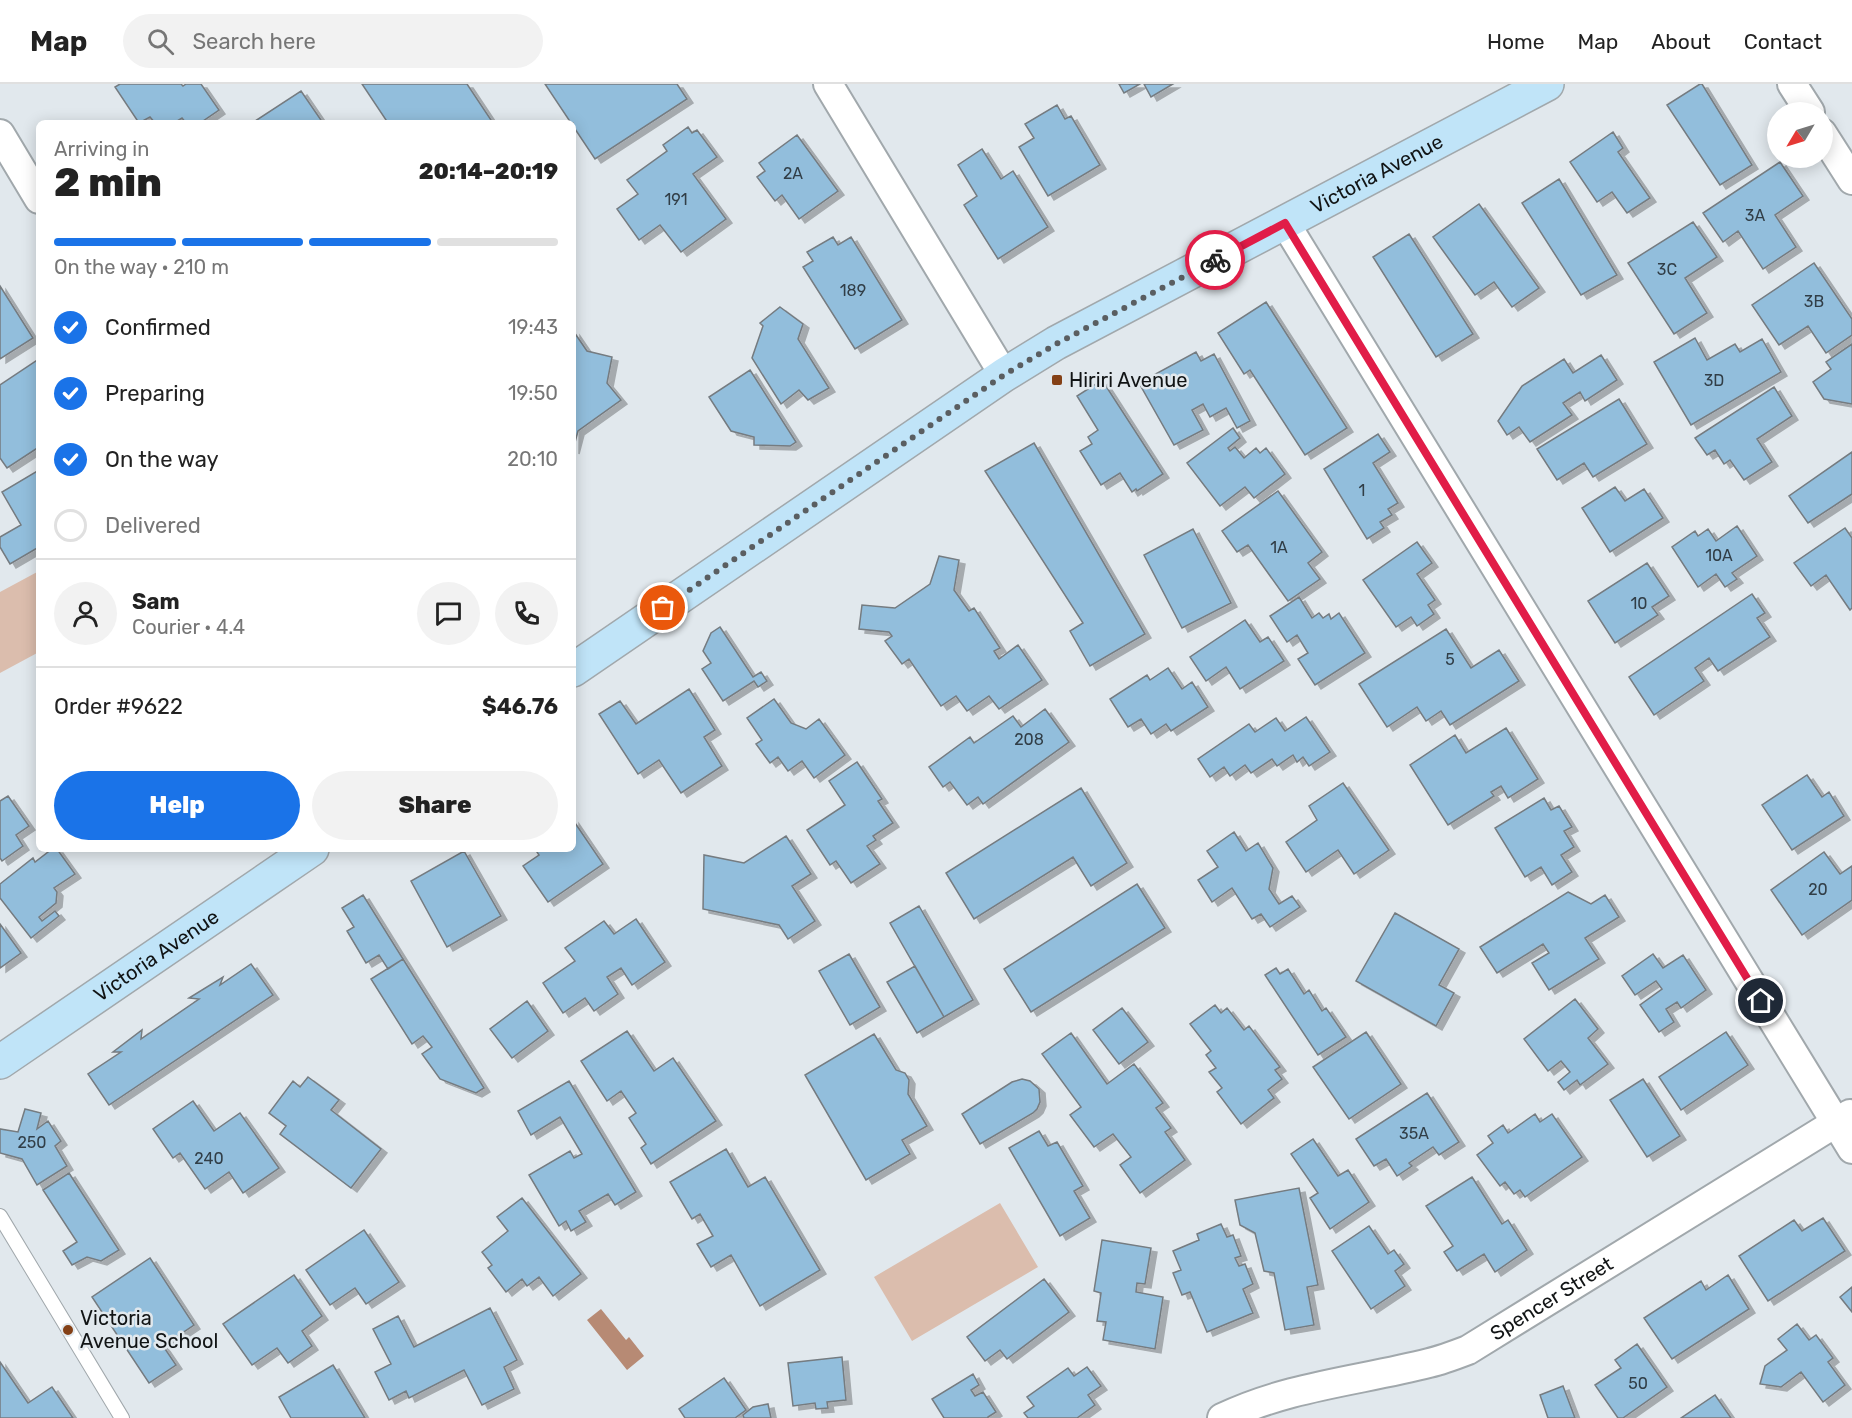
<!DOCTYPE html>
<html lang="en">
<head>
<meta charset="utf-8">
<style>
  :root { --surface:#fff; --page:#f2f2f2; --text:#222; --muted:#767676; --line:#e0e0e0; --accent:#1a73e8 }
  body { margin:0; font-family:Rubik,sans-serif; background:var(--page); color:var(--text); height:100vh; display:flex; flex-direction:column; font-size:22px; white-space:nowrap }
  * { box-sizing:border-box; margin:0 }
  p { font-size:20px; color:var(--muted) }
  .icon { flex:none; width:33px; height:33px; fill:none; stroke:currentColor; stroke-width:2; stroke-linecap:round; stroke-linejoin:round }
  .map { position:relative; flex:1; overflow:hidden }
  .side { position:absolute; left:36px; top:36px; width:540px; height:732px; display:flex; flex-direction:column; background:var(--surface); border-radius:9px; box-shadow:0 3px 15px #0003 }
  .side>* { flex:none }
  .needle { width:39px; rotate:232deg }
  .fabs { position:absolute; left:1767px; top:18px; display:grid; gap:12px }
  .fabs a { display:grid; place-items:center; width:66px; height:66px; border-radius:50%; background:var(--surface); box-shadow:0 3px 15px #0003; font-size:30px }
  .pin { position:absolute; display:grid; place-items:center; width:51px; height:51px; color:#fff; margin:-26px; border:3px solid #fff; border-radius:50%; box-shadow:0 2px 6px #0007 }
  .courier { position:absolute; display:grid; place-items:center; width:60px; height:60px; margin:-30px; border:4px solid #e11d48; border-radius:50%; background:#fff; color:#222; box-shadow:0 2px 8px #0007 }
  .headline em { font-style:normal; font-weight:800 }
  .headline div { display:flex; flex-direction:column-reverse }
  .headline { display:flex; align-items:center; justify-content:space-between; height:102px; padding:0 18px }
  h1 { font-size:39px; font-weight:800; line-height:45px }
  .bar { display:grid; grid-template-columns:repeat(4,1fr); gap:9px 6px; align-content:center; height:72px; padding:0 18px }
  .bar i { height:8px; border-radius:4px; background:var(--line) }
  .bar .current { background:var(--accent) }
  .bar p { grid-column:span 4 }
  .line { display:flex; align-items:center; gap:15px; padding:0 18px; border-top:2px solid var(--line) }
  .line div { flex:1 }
  .round { display:grid; place-items:center; flex:none; width:63px; height:63px; border-radius:32px; background:var(--page) }
  ol { padding:0 18px; list-style:none }
  li { display:flex; align-items:center; gap:18px; height:66px }
  li p { margin-inline-start:auto }
  li .icon { padding:6px; border-radius:50%; background:var(--accent); color:#fff; stroke-width:4 }
  li:last-child { color:var(--muted) }
  li i { width:33px; height:33px; border:3px solid var(--line); border-radius:50% }
  .cta { display:flex; gap:12px; margin-top:auto; padding:12px 18px }
  .cta a { flex:1; height:69px; border-radius:36px; background:var(--accent); color:#fff; font-size:24px; font-weight:800; line-height:69px; text-align:center }
  .cta a+a { background:var(--page); color:var(--text) }
  header { display:flex; align-items:center; gap:36px; box-sizing:border-box; height:84px; padding:0 30px; background:var(--surface); border-bottom:2px solid var(--line) }
  header strong { font-size:28px }
  nav { display:flex; gap:33px; margin-inline-start:auto; font-size:21px }
  .search { width:420px; height:54px; background:var(--page); display:flex; align-items:center; gap:15px; box-sizing:border-box; padding:0 21px; border-radius:33px; color:var(--muted); font-size:22px }
  .map>svg:first-child { display:block }
  .green { fill:#dbbdad }
  .water { fill:#b78a74 }
  .building { fill:#92bedc; stroke:#757b80; stroke-width:1.5; filter:url(#shadow) }
  .lines { fill:none; stroke-linecap:round; stroke-linejoin:round }
  .lane-casing { stroke:#a1a8ac; stroke-width:16 }
  .street-casing { stroke:#a1a8ac; stroke-width:32 }
  .secondary-casing { stroke:#a1a8ac; stroke-width:36 }
  .lane { stroke:#fff; stroke-width:14 }
  .street { stroke:#fff; stroke-width:28 }
  .secondary { stroke:#c0e4f8; stroke-width:33 }
  .done { stroke:#5a5e61; stroke-width:6; stroke-dasharray:0 10.8 }
  .route { stroke:#e11d48; stroke-width:8 }
  .poi-dot { fill:#844016; stroke:#e1e8ed; stroke-width:2 }
  .labels { text-anchor:middle; dominant-baseline:central; stroke-width:5; stroke-linejoin:round; paint-order:stroke }
  .number-label { font-size:16px; fill:#313e47 }
  .street-label { font-size:20px; fill:#111415; stroke:#e1e8ed }
  .poi-label { font-size:20px; fill:#111415; stroke:#e1e8ed; text-anchor:start }
</style>
</head>
<body>
<header>
<strong>Map</strong>
<div class="search"><svg class="icon" aria-label="search" viewBox="0 0 24 24"><circle cx="10" cy="10" r="6"/><path d="M15 15l6 6"/></svg>Search here</div>
<nav><a>Home</a><a>Map</a><a>About</a><a>Contact</a></nav>
</header>
<div class="map">
<svg width="1852" height="1334" viewBox="0 0 1852 1334">
  <defs>
    <filter id="shadow"><feDropShadow dx="6" dy="4" stdDeviation="0" flood-color="#0004"/></filter>
  </defs>
  <rect width="100%" height="100%" fill="#e1e8ed"/>
  <path class="green" d="M39 487V568L0 589V508Z
    M1000 1119 1038 1183 912 1257 874 1193Z"/>
  <path class="water" d="M601 1225 626 1256 629 1253 644 1272 627 1286 587 1236Z"/>
  <path class="building" d="M120 0H181L183 2 186 0H201L219 26 200 39H186L182 34 174 39H155L150 33 139 39 115 3Z
    M362 0H467L493 39H388Z
    M545 0H677L687 15 595 75 573 42V39H571Z
    M1119 0H1140L1124 9Z
    M1144 0H1173L1151 13Z
    M1700 0H1702L1752 81 1720 101 1667 21Z
    M301 7 323 39H252Z
    M1057 21 1065 35 1071 32 1100 81 1048 112 1019 63 1034 54 1025 40Z
    M688 43 692 49 697 46 717 73 693 90 726 135 681 168 660 141 639 156 617 125 638 110 627 96 667 67 663 61Z
    M1613 48 1623 64 1618 68 1650 114 1627 129 1612 108 1597 118 1570 78Z
    M797 51 838 107 799 135 782 111 775 117 757 93 765 87 759 79Z
    M982 65 1001 95 1013 87 1048 143 998 175 964 121 977 112 958 81Z
    M1780 78 1803 112 1775 131 1796 163 1763 185 1738 147 1723 158 1703 129Z
    M1559 95 1617 191 1581 211 1522 119Z
    M1479 120 1539 204 1512 223 1494 198 1475 211 1433 153Z
    M1693 138 1717 173 1685 194 1707 229 1674 250 1628 179Z
    M1409 150 1473 250 1436 273 1373 173Z
    M833 153 838 161 851 153 902 236 855 265 803 183 813 177 807 168Z
    M1814 179 1852 235V251L1826 269 1808 242 1779 261 1752 221Z
    M0 202 33 254 0 275Z
    M1266 218 1347 344 1305 371 1250 286 1244 290 1218 249Z
    M780 223 803 240 798 255 829 304 808 316 799 306 781 320 752 274 763 242 760 239Z
    M574 248 587 267 612 273 607 299 621 316 578 347 573 366Z
    M1695 254 1707 276 1735 260 1740 268 1762 255 1781 288 1691 341 1654 278Z
    M1852 260V320L1824 315 1813 298 1831 285 1826 278Z
    M1196 268 1201 277 1214 270 1250 337 1237 344 1226 324 1210 333 1203 320 1192 326 1203 346 1174 361 1139 299Z
    M1601 271 1617 296 1585 317 1580 308 1563 319 1572 331 1530 358 1519 343 1507 351 1498 337 1522 302 1564 275 1573 289Z
    M39 275V363L7 384 0 374V301Z
    M750 286 796 358 790 362 754 361V353L731 347 709 313Z
    M1102 296 1163 390 1137 407 1136 405 1132 408 1120 389 1101 401 1080 367 1092 360 1088 353 1098 346 1077 312Z
    M1774 303 1792 332 1757 355 1772 378 1744 396 1730 376 1724 380 1715 366 1707 371 1695 354Z
    M1619 315 1647 360 1593 393 1584 379 1557 396 1537 365Z
    M1233 344 1240 354 1228 364 1230 367 1235 363 1244 374 1256 364 1260 369 1266 364 1285 390 1254 414 1245 403 1220 422 1187 379Z
    M1378 350 1390 368 1373 379 1398 419 1388 425 1392 431 1380 438 1384 444 1367 455 1324 385Z
    M1034 359 1145 550 1090 582 1070 547 1083 539 985 387Z
    M1852 368V410L1808 439 1789 412Z
    M39 386V463L10 480 0 463V453L21 441 2 408Z
    M1615 403 1625 417 1644 405 1663 434 1610 468 1582 424Z
    M1278 407 1322 468 1308 479 1320 495 1288 517 1248 461 1237 468 1222 447Z
    M1737 442 1757 472 1732 489 1737 495 1725 503 1716 490 1698 503 1672 463 1695 447 1698 452 1708 445 1716 457Z
    M1845 444 1852 454V524L1850 526 1826 491 1811 502 1794 479Z
    M1193 445 1231 519 1182 544 1144 471Z
    M1417 458 1432 479 1417 490 1435 516 1428 521 1434 530 1417 542 1411 533 1396 543 1363 496Z
    M939 472 959 476 954 506 969 527 974 524 1000 564 994 567 999 575 1018 561 1042 596 999 625 989 612 967 627 956 612 941 622 909 575 902 580 885 557 892 552 889 548 859 545 862 521 895 524 930 500Z
    M1647 479 1669 512 1652 523 1658 531 1615 559 1588 517Z
    M1752 510 1765 529 1757 534 1770 553 1718 587 1709 574 1695 584 1704 597 1654 631 1629 593Z
    M1299 513 1312 534 1319 529 1323 534 1329 530 1331 535 1339 529 1365 569 1315 601 1298 575 1308 569 1297 551 1287 558 1270 532Z
    M1245 536 1260 558 1268 553 1284 577 1240 605 1226 583 1206 597 1190 573Z
    M720 543 753 593 761 588 767 597 758 603 754 597 723 617 702 585 711 579 703 567 711 549Z
    M1446 545 1471 584 1499 566 1519 597 1450 641 1441 627 1426 637 1417 623 1387 643 1359 600Z
    M1168 584 1182 605 1192 598 1208 623 1171 647 1166 640 1151 650 1141 635 1128 643 1110 615 1147 591 1150 596Z
    M689 605 715 646 704 653 722 682 681 709 659 676 638 690 599 630 620 617 636 640Z
    M774 615 791 639 806 645 819 635 845 671 814 694 802 677 788 687 778 673 770 679 756 660 762 656 747 634Z
    M1045 625 1069 658 983 720 978 713 967 721 950 698 943 703 929 683 970 653 974 659 1013 632 1021 643Z
    M1306 633 1330 668 1309 682 1303 673 1297 678 1293 671 1277 682 1272 675 1251 689 1245 681 1230 692 1224 683 1210 693 1198 675 1249 640 1255 648 1276 634 1285 647Z
    M1506 644 1538 695 1508 714 1501 702 1491 708 1494 712 1448 741 1410 681 1455 651 1466 669Z
    M857 678 882 715 878 717 893 739 873 752 876 756 867 762 880 780 851 799 836 777 830 781 807 746 845 721 829 697Z
    M1807 691 1822 713 1829 708 1844 732 1792 766 1762 721Z
    M1343 699 1389 766 1354 790 1338 766 1306 788 1286 758 1317 736 1309 722Z
    M1081 704 1127 779 1091 802 1073 773 974 835 946 789Z
    M8 712 29 742 16 751 23 762 2 777 0 774V717Z
    M1544 714 1551 726 1559 722 1572 743 1564 747 1574 763 1561 771 1572 788 1552 801 1541 783 1525 793 1495 744Z
    M573 736 603 780 548 818 523 782 539 771 535 765H573Z
    M1234 748 1246 767 1258 759 1273 784 1269 805 1279 820 1292 812 1300 823 1270 843 1261 830 1252 835 1232 804 1212 818 1198 796 1218 783 1207 767Z
    M786 752 811 790 792 802 815 837 788 855 779 841 703 825 704 771 744 779Z
    M52 765H57L75 790 54 804 57 808 56 819 39 833 42 837 55 827 59 832 31 854 0 814V800L33 774 35 778Z
    M464 767 501 832 447 863 411 797Z
    M1824 768 1840 790 1852 782V816L1802 851 1771 806Z
    M1137 800 1165 844 1031 928 1004 885Z
    M1568 808 1591 820 1605 811 1619 833 1585 854 1599 875 1549 906 1532 879 1549 869 1543 860 1497 889 1480 863Z
    M363 811 403 875 388 885 379 871 366 879 347 847 354 843 342 824Z
    M919 822 973 916 944 933 890 839Z
    M1395 829 1459 865 1439 901 1454 909 1436 942 1356 897Z
    M636 835 665 878 632 901 621 884 607 893 618 910 594 927 585 914 563 929 543 899 575 877 565 864 604 837 614 850Z
    M0 840 21 869 0 884Z
    M849 870 880 923 850 941 819 887Z
    M1653 870 1663 884 1683 871 1706 906 1681 924 1677 918 1666 925 1674 938 1659 948 1640 921 1662 905 1656 897 1635 911 1622 892Z
    M403 875 484 1004 476 1009 440 995 422 970 432 963 423 952 412 960 371 895Z
    M251 880 273 911 109 1021 88 990 121 968H113L142 946 141 955 199 915 189 914 223 893 220 901Z
    M915 882 944 933 917 949 887 898Z
    M1276 884 1280 890 1288 885 1304 910 1309 906 1322 927 1326 924 1346 953 1318 971 1265 891Z
    M1575 915 1598 945 1588 954 1608 980 1580 1001 1577 996 1564 1006 1558 998 1570 988 1561 977 1548 987 1524 955Z
    M527 917 548 947 512 974 490 945Z
    M1215 921 1221 929 1227 924 1244 946 1249 942 1280 983 1275 986 1282 995 1268 1006 1274 1014 1241 1040 1217 1008 1222 1004 1209 988 1216 984 1206 971 1211 967 1190 940Z
    M1122 924 1148 958 1119 980 1093 946Z
    M627 947 654 987 673 974 716 1037 651 1080 641 1064 646 1060 629 1034 636 1029 621 1007 607 1017 581 977Z
    M1366 948 1401 1000 1349 1035 1313 983Z
    M1726 948 1748 981 1681 1026 1659 993Z
    M1071 949 1107 1000 1134 980 1163 1019 1156 1024 1171 1044 1165 1048 1185 1076 1140 1109 1120 1081 1131 1073 1113 1050 1094 1063 1070 1031 1081 1023 1042 970Z
    M874 950 896 986 905 989 909 996 908 1010 927 1042 902 1056 910 1070 866 1096 805 991Z
    M308 993 339 1016 331 1026 381 1065 351 1104 280 1050 286 1042 269 1029 293 997 300 1003Z
    M1022 995 1030 997 1039 1005 1040 1018 1037 1025 1033 1029 980 1060 962 1030 1012 998Z
    M1643 995 1680 1052 1647 1073 1610 1016Z
    M569 997 636 1108 615 1121 608 1110 579 1127 586 1138 571 1147 566 1137 559 1142 529 1091 570 1067 574 1074 582 1070 560 1033 531 1051 518 1027Z
    M1427 1009 1459 1058 1439 1071 1433 1063 1409 1079 1412 1082 1397 1092 1386 1075 1374 1082 1356 1055Z
    M193 1017 214 1047 240 1029 279 1084 243 1109 229 1088 205 1105 180 1069 173 1074 153 1045Z
    M25 1025 41 1029 37 1045 48 1037 61 1057 55 1062 67 1082 37 1101 22 1075 0 1069V1045L18 1048Z
    M1535 1030 1540 1038 1552 1030 1582 1073 1525 1113 1520 1106 1514 1110 1505 1098 1500 1102 1477 1071 1493 1059 1488 1052 1503 1041 1508 1049Z
    M1039 1047 1048 1062 1057 1058 1083 1102 1074 1107 1090 1134 1060 1152 1009 1064Z
    M1313 1055 1338 1092 1348 1086 1369 1118 1330 1145 1310 1114 1318 1109 1291 1070Z
    M726 1065 748 1103 765 1093 820 1186 760 1222 731 1171 711 1183 697 1160 713 1152 700 1130 692 1135 670 1098Z
    M69 1089 119 1166 101 1177 87 1173 72 1181 63 1167 77 1158 43 1106Z
    M1472 1093 1502 1140 1508 1136 1527 1166 1495 1188 1484 1170 1457 1187 1444 1168 1453 1162 1426 1122Z
    M1299 1104 1318 1201 1307 1203 1314 1241 1285 1246 1274 1189 1264 1187 1255 1149 1240 1141 1235 1116Z
    M522 1114 581 1190 553 1212 539 1193 527 1202 522 1195 506 1208 488 1184 492 1181 482 1168 508 1147 497 1133Z
    M1823 1134 1845 1167 1768 1217 1739 1172 1794 1136 1802 1147Z
    M1221 1140 1227 1153 1233 1151 1241 1172 1235 1174 1239 1182 1245 1180 1253 1200 1243 1205 1253 1229 1207 1248 1190 1208 1182 1211 1173 1189 1181 1186 1173 1167 1199 1156 1197 1150Z
    M1369 1142 1388 1170 1394 1166 1404 1180 1395 1187 1405 1202 1371 1225 1332 1167Z
    M364 1146 399 1198 366 1220 355 1204 330 1221 306 1186Z
    M1102 1156 1151 1164 1145 1200 1137 1199 1136 1208 1163 1213 1155 1265 1103 1256 1106 1238 1097 1237 1101 1209 1094 1207Z
    M150 1174 194 1241 163 1262 176 1281 149 1299 92 1213Z
    M294 1191 322 1232 302 1247 312 1262 288 1279 277 1264 252 1281 223 1240Z
    M1728 1191 1749 1225 1672 1275 1644 1234 1701 1197 1706 1206Z
    M1044 1195 1069 1228 1007 1275 1000 1266 985 1277 967 1253Z
    M1852 1203V1228L1840 1213Z
    M490 1224 517 1276 504 1283 514 1305 482 1321 464 1286 409 1314 406 1307 389 1316 375 1288 391 1280 373 1245 398 1232 414 1263Z
    M1797 1240 1809 1256 1816 1251 1833 1274 1828 1278 1845 1301 1823 1318 1801 1288 1781 1303 1760 1300 1765 1282 1787 1266 1778 1255Z
    M1637 1260 1667 1303 1623 1334H1618L1595 1301 1621 1284 1615 1276Z
    M842 1273 846 1316 827 1318 828 1324 816 1325 815 1319 793 1322 788 1279Z
    M0 1278 28 1319 52 1303 73 1334H0Z
    M333 1281 365 1334H291L279 1313Z
    M1087 1283 1101 1302 1088 1311 1095 1321 1077 1334H1028L1024 1329 1034 1322 1027 1313 1068 1284 1074 1292Z
    M973 1290 979 1301 971 1306 975 1312 983 1308 996 1328 988 1333V1334H944L932 1315Z
    M724 1294 746 1326 735 1334H685L679 1325Z
    M1563 1302 1575 1334H1548L1540 1311Z
    M1715 1311 1731 1334H1681Z
    M768 1320 771 1334H744L743 1331 753 1323Z"/>
  <g class="lines">
    <defs>
      <path id="lane" d="M0 1132 122 1334"/>
      <g id="street">
        <path d="M828 0 1004 291"/>
        <path d="M1792 0 1810 28"/>
        <path d="M1822 49 1852 96"/>
        <path d="M0 50 39 115"/>
        <path d="M1285 139 1852 1065"/>
        <path id="s1" d="M1222 1334C1289 1302 1358 1297 1429 1279 1442 1276 1455 1271 1468 1266L1850 1030"/>
      </g>
      <g id="secondary">
        <path id="s2" d="M573 586 1004 291 1056 259 1547 0"/>
        <path id="s3" d="M0 978 312 765"/>
      </g>
    </defs>
    <use href="#lane" class="lane-casing"/>
    <use href="#street" class="street-casing"/>
    <use href="#secondary" class="secondary-casing"/>
    <use href="#lane" class="lane"/>
    <use href="#street" class="street"/>
    <use href="#secondary" class="secondary"/>
  </g>
  <g class="lines">
    <path class="done" d="M663 524 1004 291 1056 260 1215 176"/>
    <path class="route" d="M1215 176 1285 139 1761 917"/>
  </g>
  <g class="poi-dot">
    <rect x="1051" y="290" width="12" height="12" rx="3"/>
    <circle cx="68" cy="1246" r="6"/>
  </g>
  <g class="labels">
    <g class="number-label">
      <text x="793" y="89">2A</text>
      <text x="676" y="115">191</text>
      <text x="1755" y="131">3A</text>
      <text x="1667" y="185">3C</text>
      <text x="853" y="206">189</text>
      <text x="1814" y="217">3B</text>
      <text x="1714" y="296">3D</text>
      <text x="1362" y="406">1</text>
      <text x="1279" y="463">1A</text>
      <text x="1719" y="471">10A</text>
      <text x="1639" y="519">10</text>
      <text x="1450" y="575">5</text>
      <text x="1029" y="655">208</text>
      <text x="1818" y="805">20</text>
      <text x="1414" y="1049">35A</text>
      <text x="32" y="1058">250</text>
      <text x="209" y="1074">240</text>
      <text x="1638" y="1299">50</text>
    </g>
    <g class="street-label">
      <text stroke="none"><textPath href="#s2" startOffset="946">Victoria Avenue</textPath></text>
      <text stroke="none"><textPath href="#s3" startOffset="189">Victoria Avenue</textPath></text>
      <text stroke="none"><textPath href="#s1" startOffset="354">Spencer Street</textPath></text>
    </g>
    <g class="poi-label">
      <text x="1069" y="296">Hiriri Avenue</text>
      <text x="80" y="1234">Victoria<tspan x="80" dy="23">Avenue School</tspan></text>
    </g>
  </g>
</svg>
<div class="fabs">
<a><svg class="needle" viewBox="-14 -14 28 28"><path d="M0-13l5 13h-10z" fill="#e53935"/><path d="M0 13l5-13h-10z" fill="#767676"/></svg></a>
</div>
<div class="pin" style="left:663px;top:524px;background:#ea580c"><svg class="icon" aria-label="bag" viewBox="0 0 24 24"><path d="M5 8h14l-1 12H6zM9 8a3 3 0 0 1 6 0"/></svg></div>
<div class="pin" style="left:1761px;top:917px;background:#1f2937"><svg class="icon" aria-label="home" viewBox="0 0 24 24"><path d="M3 11l9-7 9 7M6 9v11h12V9"/></svg></div>
<div class="courier" style="left:1215px;top:176px"><svg class="icon" aria-label="bike" viewBox="0 0 24 24"><circle cx="6" cy="16" r="4"/><circle cx="18" cy="16" r="4"/><path d="M6 16l4-8h5l3 8M10 8l3 8H6M13 5h3"/></svg></div>
<section class="side">
<div class="headline"><div><h1>2 min</h1><p>Arriving in</p></div><em>20:14–20:19</em></div>
<div class="bar"><i class="current"></i><i class="current"></i><i class="current"></i><i></i><p>On the way · 210 m</p></div>
<ol>
<li><svg class="icon" aria-label="check" viewBox="0 0 24 24"><path d="M5 12l5 5 9-10"/></svg>Confirmed<p>19:43</p></li>
<li><svg class="icon" aria-label="check" viewBox="0 0 24 24"><path d="M5 12l5 5 9-10"/></svg>Preparing<p>19:50</p></li>
<li><svg class="icon" aria-label="check" viewBox="0 0 24 24"><path d="M5 12l5 5 9-10"/></svg>On the way<p>20:10</p></li>
<li><i></i>Delivered</li>
</ol>
<div class="line" style="height:108px"><a class="round"><svg class="icon" aria-label="person" viewBox="0 0 24 24"><circle cx="12" cy="8" r="4"/><path d="M4 21q1-7 8-7t8 7"/></svg></a><div><b>Sam</b><p>Courier · 4.4</p></div><a class="round"><svg class="icon" aria-label="chat" viewBox="0 0 24 24"><path d="M4 5h16v11H9l-5 4z"/></svg></a><a class="round"><svg class="icon" aria-label="phone" viewBox="0 0 24 24"><path d="M5 4h4l2 5-3 2q2 4 5 5l2-3 5 2v4C11 20 4 13 5 4z"/></svg></a></div>
<div class="line" style="height:78px"><div>Order #9622</div><b>$46.76</b></div>
<div class="cta"><a>Help</a><a>Share</a></div>
</section>
</div>
</body>
</html>
